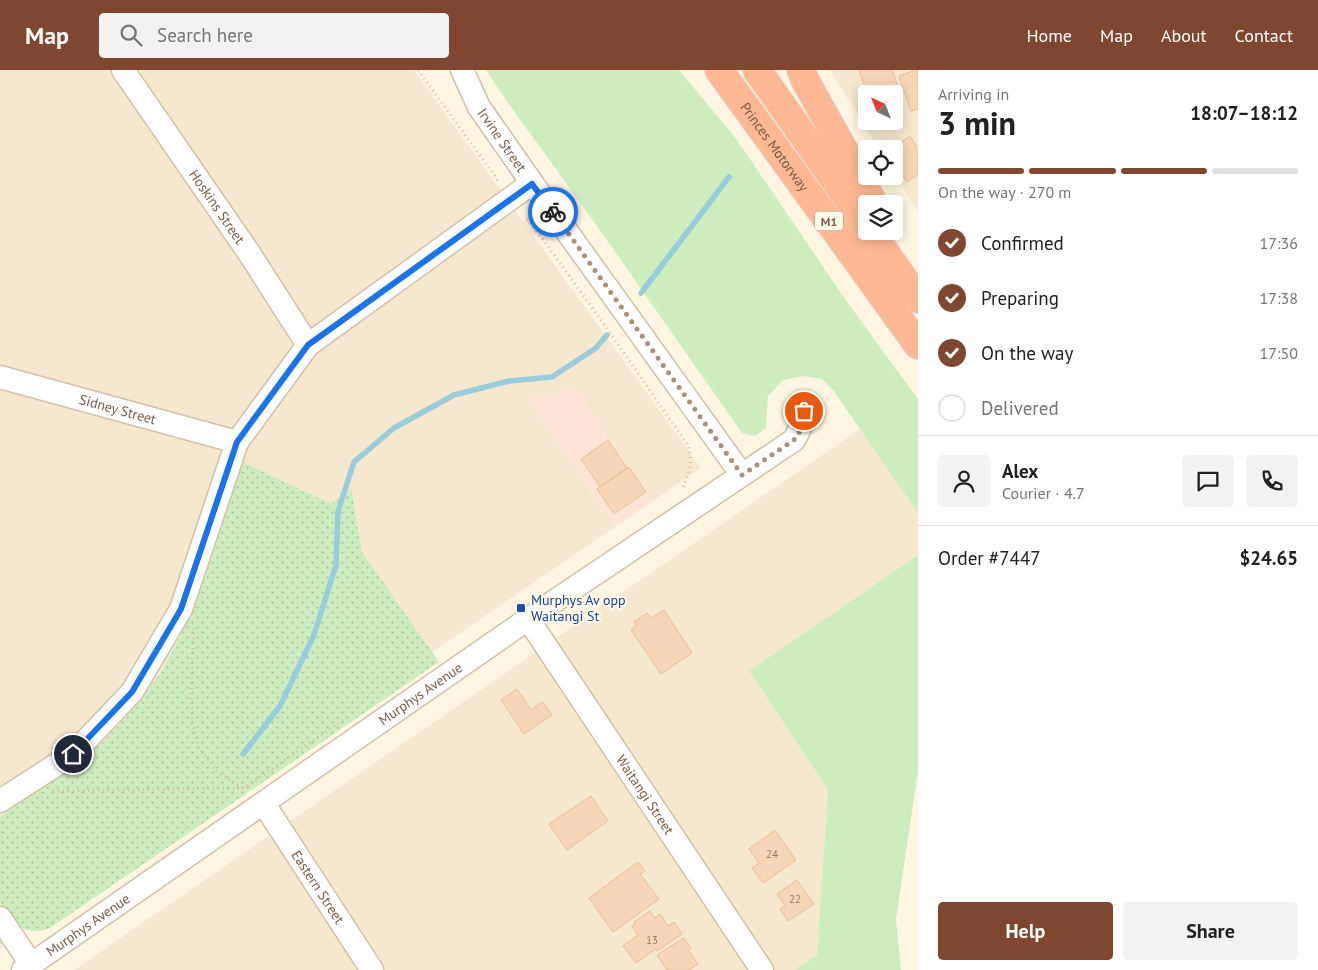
<!DOCTYPE html>
<html lang="en">
<head>
<meta charset="utf-8">
<style>
  :root { --surface:#fff; --page:#f2f2f2; --text:#202124; --muted:#757577; --line:#e0e0e0; --accent:#7f472f }
  body { margin:0; font-family:"PT Sans",sans-serif; background:var(--page); color:var(--text); height:100vh; display:flex; flex-direction:column; font-size:19px; white-space:nowrap }
  * { box-sizing:border-box; margin:0 }
  p { font-size:16px; color:var(--muted) }
  .icon { flex:none; width:28px; height:28px; fill:none; stroke:currentColor; stroke-width:2; stroke-linecap:round; stroke-linejoin:round }
  .map { position:relative; flex:1; overflow:hidden }
  .side { display:flex; flex-direction:column; background:var(--surface); width:400px }
  .side>* { flex:none }
  .needle { width:32px; rotate:317deg }
  .tools { position:absolute; left:858px; top:15px; display:grid; gap:10px }
  .tools a { display:grid; place-items:center; width:45px; height:45px; border-radius:5px; background:var(--surface); box-shadow:0 2px 12px #0003; font-size:25px }
  .pin { position:absolute; display:grid; place-items:center; width:42px; height:42px; color:#fff; margin:-21px; border:2px solid #fff; border-radius:50%; box-shadow:0 1px 5px #0007 }
  .courier { position:absolute; display:grid; place-items:center; width:50px; height:50px; margin:-25px; border:4px solid #1a73e8; border-radius:50%; background:#fff; color:#222; box-shadow:0 1px 6px #0007 }
  .summary em { font-style:normal; font-weight:800 }
  .summary div { display:flex; flex-direction:column-reverse }
  .summary { display:flex; align-items:center; justify-content:space-between; height:85px; padding:0 20px }
  h1 { font-size:32px; font-weight:800; line-height:38px }
  .bar { display:grid; grid-template-columns:repeat(4,1fr); gap:8px 5px; align-content:center; height:60px; padding:0 20px }
  .bar i { height:6px; border-radius:4px; background:var(--line) }
  .bar .active { background:var(--accent) }
  .bar p { grid-column:span 4 }
  .line { display:flex; align-items:center; gap:12px; padding:0 20px; border-top:1px solid var(--line) }
  .line div { flex:1 }
  .round { display:grid; place-items:center; flex:none; width:52px; height:52px; border-radius:5px; background:var(--page) }
  ol { padding:0 20px; list-style:none }
  li { display:flex; align-items:center; gap:15px; height:55px }
  li p { margin-inline-start:auto }
  li .icon { padding:5px; border-radius:50%; background:var(--accent); color:#fff; stroke-width:4 }
  li:last-child { color:var(--muted) }
  li i { width:28px; height:28px; border:2px solid var(--line); border-radius:50% }
  .primary-button { display:flex; gap:10px; margin-top:auto; padding:10px 20px }
  .primary-button a { flex:1; height:58px; border-radius:5px; background:var(--accent); color:#fff; font-size:20px; font-weight:800; line-height:58px; text-align:center }
  .primary-button a+a { background:var(--page); color:var(--text) }
  header { display:flex; align-items:center; gap:30px; box-sizing:border-box; height:70px; padding:0 25px; background:var(--accent); color:#fff }
  header strong { font-size:24px }
  nav { display:flex; gap:28px; margin-inline-start:auto; font-size:18px }
  .search { width:350px; height:45px; background:var(--page); display:flex; align-items:center; gap:12px; box-sizing:border-box; padding:0 18px; border-radius:5px; color:var(--muted); font-size:19px }
  main { display:flex; flex:1; min-height:0 }
  .map>svg:first-child { display:block }
  .residential { fill:#f6e8cf; fill-rule:evenodd }
  .commercial { fill:#ffe5d5 }
  .grass { fill:#cdedbf }
  .park { fill:url(#park-dots) }
  .lines { fill:none; stroke-linecap:round; stroke-linejoin:round }
  .stream { stroke:#9accdc; stroke-width:5.5 }
  .building { fill:#f6d6b7; stroke:#eabd96 }
  .minor-casing { stroke:#d2c0aa; stroke-width:25 }
  .highway-casing { stroke:#e1dbd6; stroke-width:30 }
  .path { stroke:#dbb99a; stroke-width:3; stroke-dasharray:1 4; stroke-linecap:butt }
  .minor { stroke:#fff; stroke-width:22 }
  .highway { stroke:#feb893; stroke-width:28 }
  .done { stroke:#a7927c; stroke-width:5; stroke-dasharray:0 9 }
  .route { stroke:#1a73e8; stroke-width:6 }
  .transit-dot { fill:#1a4fb4; stroke:#fff9ea; stroke-width:2 }
  .labels { text-anchor:middle; dominant-baseline:central; stroke-width:4.5; stroke-linejoin:round; paint-order:stroke }
  .number-label { font-size:11px; fill:#987a62 }
  .shield { fill:#fff9ea; stroke:#a08b77; stroke-width:1 }
  .shield-label { font-size:12px; font-weight:bold; fill:#785c46 }
  .street-label { font-size:14px; fill:#785c46; stroke:#fff9ea }
  .transit-label { font-size:14px; fill:#164399; stroke:#fff9ea; text-anchor:start }
</style>
</head>
<body>
<header>
<strong>Map</strong>
<div class="search"><svg class="icon" aria-label="search" viewBox="0 0 24 24"><circle cx="10" cy="10" r="6"/><path d="M15 15l6 6"/></svg>Search here</div>
<nav><a>Home</a><a>Map</a><a>About</a><a>Contact</a></nav>
</header>
<main>
<div class="map">
<svg width="918" height="900" viewBox="0 0 918 900">
  <defs>
    <pattern id="park-dots" width="8" height="8" patternUnits="userSpaceOnUse" patternTransform="scale(1.25)"><rect width="8" height="8" fill="#cdedbf"/><path d="M2 2h.1M6 6h.1" fill="none" stroke="#abc39d" stroke-width="1.8" stroke-linecap="round"/></pattern>
  </defs>
  <rect width="100%" height="100%" fill="#fef6e1"/>
  <path class="residential" d="M0 0H414L701 398 0 878Z
    M830 0H918V142L894 103V79H879ZM866 24H894V51H866Z
    M860 359 918 443V485L749 601 828 720 817 885 796 898 797 900H74Z"/>
  <path class="commercial" d="M570 313 653 431 615 457 525 326H551Z"/>
  <path class="grass" d="M486 0H679L737 70 845 229 918 329V443L833 320 822 309 804 306 783 310 768 326 766 358 755 366 742 363 597 156 506 30Z
    M918 485V701L896 849 901 900H797L796 898 817 885 828 720 749 601Z"/>
  <path class="park" d="M243 392 331 434 351 418 362 482 439 592 50 858 41 861H32L23 858 14 852 0 831V747L67 701 104 671 134 638 162 601 179 569 196 533 218 459Z"/>
  <g class="lines">
    <path class="stream" d="M641 223 729 107
      M243 684 280 636 314 565 336 495 338 441 354 392 394 358 454 325 509 311 552 307 596 278 607 265"/>
  </g>
  <path class="building" d="M859 0H892L900 23 894 25V24H867Z
    M915 0H918V39L911 41 899 6Z
    M910 66 918 78V104L907 112 894 94V79H892Z
    M608 370 627 398 600 417 581 389Z
    M629 397 646 422 614 444 597 419Z
    M664 540 692 583 661 604 631 560 636 555 634 552 647 543 651 548Z
    M517 619 531 640 543 632 552 645 524 664 501 630Z
    M591 726 608 751 567 780 549 754Z
    M775 760 796 790 763 813 752 798 759 793 749 779Z
    M638 792 645 801 640 804 659 829 613 862 589 828Z
    M797 810 814 834 788 851 780 839 785 836 777 824Z
    M650 841 654 848 660 844 668 856 674 852 682 864 657 881 656 879 636 893 623 876 638 865 632 856 635 854 634 852Z
    M684 868 691 879 689 881 698 894 689 900H667L657 885Z"/>
  <g class="lines">
    <defs>
      <g id="minor">
        <path id="s1" d="M123 0 249 183 308 275"/>
        <path id="s2" d="M462 0 479 37 532 113 742 405"/>
        <path id="s3" d="M0 307 237 372"/>
        <path id="s4" d="M528 549 762 900"/>
        <path d="M0 731 73 684 132 622 181 539 237 372 308 275 532 113"/>
        <path id="s5" d="M264 734 372 900"/>
        <path d="M0 848 31 894"/>
        <path id="s6" d="M23 900 528 549 794 370C800 360 803 352 804 341"/>
      </g>
      <g id="highway">
        <path id="s7" d="M719 0 918 275"/>
        <path d="M757 0 866 155"/>
        <path d="M801 0 806 12 874 134"/>
        <path d="M870 161 918 229"/>
      </g>
    </defs>
    <use href="#minor" class="minor-casing"/>
    <use href="#highway" class="highway-casing"/>
    <path class="path" d="M418 0 500 113
      M527 149 539 164 603 253 689 377 691 394 683 419
      M194 558 191 614 192 653 198 676 217 702 243 718
      M53 721 244 718 349 646"/>
    <use href="#minor" class="minor"/>
    <use href="#highway" class="highway"/>
  </g>
  <g class="lines">
    <path class="done" d="M553 142 742 405 794 370 800 361 803 351 804 341"/>
    <path class="route" d="M73 684 132 622 181 539 237 372 308 275 532 114 553 142"/>
  </g>
  <rect class="transit-dot" x="516" y="533" width="10" height="10" rx="2.5"/>
  <g class="labels">
    <g class="number-label">
      <text x="772" y="784">24</text>
      <text x="795" y="829">22</text>
      <text x="652" y="870">13</text>
    </g>
    <rect class="shield" x="815" y="141.5" width="28" height="19" rx="4"/>
    <g class="shield-label">
      <text x="829" y="151">M1</text>
    </g>
    <g class="street-label">
      <text stroke="none"><textPath href="#s2" startOffset="81">Irvine Street</textPath></text>
      <text stroke="none"><textPath href="#s7" startOffset="95">Princes Motorway</textPath></text>
      <text stroke="none"><textPath href="#s1" startOffset="166">Hoskins Street</textPath></text>
      <text stroke="none"><textPath href="#s3" startOffset="122">Sidney Street</textPath></text>
      <text stroke="none"><textPath href="#s6" startOffset="484">Murphys Avenue</textPath></text>
      <text stroke="none"><textPath href="#s4" startOffset="211">Waitangi Street</textPath></text>
      <text stroke="none"><textPath href="#s5" startOffset="99">Eastern Street</textPath></text>
      <text stroke="none"><textPath href="#s6" startOffset="79">Murphys Avenue</textPath></text>
    </g>
    <g class="transit-label">
      <text x="531" y="530">Murphys Av opp<tspan x="531" dy="16">Waitangi St</tspan></text>
    </g>
  </g>
</svg>
<div class="tools">
<a><svg class="needle" viewBox="-14 -14 28 28"><path d="M0-13l5 13h-10z" fill="#e53935"/><path d="M0 13l5-13h-10z" fill="#757577"/></svg></a>
<a><svg class="icon" aria-label="locate" viewBox="0 0 24 24"><circle cx="12" cy="12" r="6"/><path d="M12 2v4M12 18v4M2 12h4M18 12h4"/></svg></a>
<a><svg class="icon" aria-label="layers" viewBox="0 0 24 24"><path d="M12 4l9 5-9 5-9-5zM3 14l9 5 9-5"/></svg></a>
</div>
<div class="pin" style="left:804px;top:341px;background:#ea580c"><svg class="icon" aria-label="bag" viewBox="0 0 24 24"><path d="M5 8h14l-1 12H6zM9 8a3 3 0 0 1 6 0"/></svg></div>
<div class="pin" style="left:73px;top:684px;background:#1f2937"><svg class="icon" aria-label="home" viewBox="0 0 24 24"><path d="M3 11l9-7 9 7M6 9v11h12V9"/></svg></div>
<div class="courier" style="left:553px;top:142px"><svg class="icon" aria-label="bike" viewBox="0 0 24 24"><circle cx="6" cy="16" r="4"/><circle cx="18" cy="16" r="4"/><path d="M6 16l4-8h5l3 8M10 8l3 8H6M13 5h3"/></svg></div>
</div>
<section class="side">
<div class="summary"><div><h1>3 min</h1><p>Arriving in</p></div><em>18:07–18:12</em></div>
<div class="bar"><i class="active"></i><i class="active"></i><i class="active"></i><i></i><p>On the way · 270 m</p></div>
<ol>
<li><svg class="icon" aria-label="check" viewBox="0 0 24 24"><path d="M5 12l5 5 9-10"/></svg>Confirmed<p>17:36</p></li>
<li><svg class="icon" aria-label="check" viewBox="0 0 24 24"><path d="M5 12l5 5 9-10"/></svg>Preparing<p>17:38</p></li>
<li><svg class="icon" aria-label="check" viewBox="0 0 24 24"><path d="M5 12l5 5 9-10"/></svg>On the way<p>17:50</p></li>
<li><i></i>Delivered</li>
</ol>
<div class="line" style="height:90px"><a class="round"><svg class="icon" aria-label="person" viewBox="0 0 24 24"><circle cx="12" cy="8" r="4"/><path d="M4 21q1-7 8-7t8 7"/></svg></a><div><b>Alex</b><p>Courier · 4.7</p></div><a class="round"><svg class="icon" aria-label="chat" viewBox="0 0 24 24"><path d="M4 5h16v11H9l-5 4z"/></svg></a><a class="round"><svg class="icon" aria-label="phone" viewBox="0 0 24 24"><path d="M5 4h4l2 5-3 2q2 4 5 5l2-3 5 2v4C11 20 4 13 5 4z"/></svg></a></div>
<div class="line" style="height:65px"><div>Order #7447</div><b>$24.65</b></div>
<div class="primary-button"><a>Help</a><a>Share</a></div>
</section>
</main>
</body>
</html>
